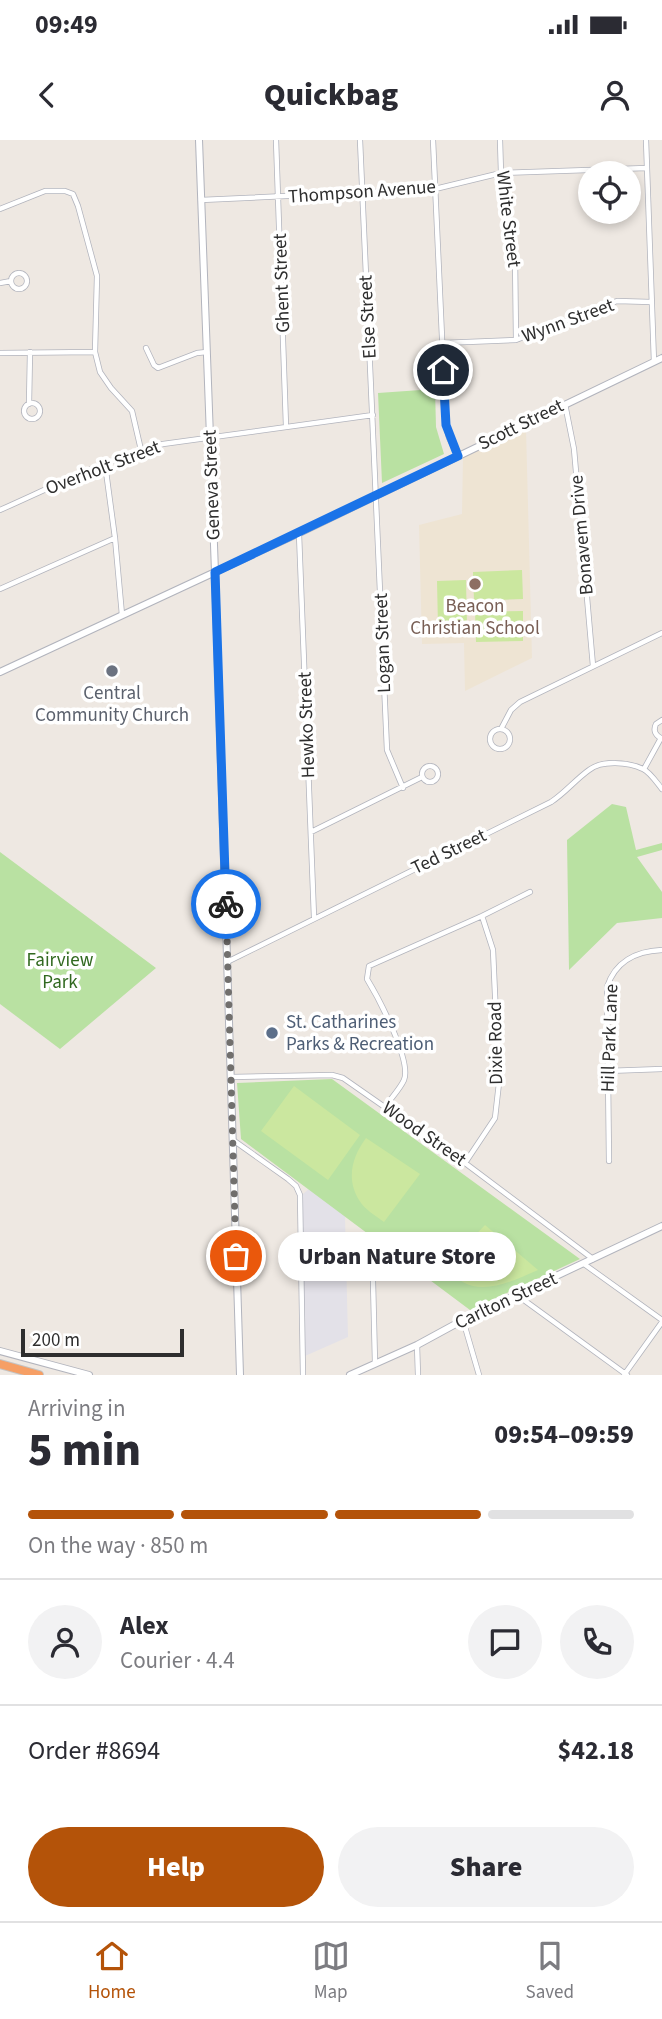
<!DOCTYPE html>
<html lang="en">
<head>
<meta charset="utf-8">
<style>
  :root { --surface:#fff; --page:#f2f2f3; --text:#2b2b33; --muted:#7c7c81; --line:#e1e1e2; --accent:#b45309 }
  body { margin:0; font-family:"Source Sans 3",sans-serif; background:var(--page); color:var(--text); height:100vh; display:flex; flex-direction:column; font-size:26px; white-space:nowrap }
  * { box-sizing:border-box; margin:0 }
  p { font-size:23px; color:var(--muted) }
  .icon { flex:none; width:38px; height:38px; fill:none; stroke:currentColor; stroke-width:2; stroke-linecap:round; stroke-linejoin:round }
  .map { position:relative; height:1235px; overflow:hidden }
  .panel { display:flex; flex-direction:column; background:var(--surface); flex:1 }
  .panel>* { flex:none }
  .buttons { position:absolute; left:578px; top:21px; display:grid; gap:14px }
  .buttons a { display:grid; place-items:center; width:63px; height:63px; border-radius:50%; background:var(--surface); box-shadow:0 4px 10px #0003; font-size:35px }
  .scale { position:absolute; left:21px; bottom:18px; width:163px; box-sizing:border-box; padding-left:7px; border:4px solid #2e2e2e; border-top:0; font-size:19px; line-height:24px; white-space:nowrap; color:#2e2e2e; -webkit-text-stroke:5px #fff; paint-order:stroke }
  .pin { position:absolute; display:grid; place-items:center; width:60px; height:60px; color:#fff; margin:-30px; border:4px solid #fff; border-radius:50%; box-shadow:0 2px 7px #0007 }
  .courier { position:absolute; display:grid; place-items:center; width:70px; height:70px; margin:-35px; border:5px solid #1a73e8; border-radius:50%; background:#fff; color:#222; box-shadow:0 2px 9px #0007 }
  .bubble { position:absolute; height:49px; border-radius:24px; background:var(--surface); box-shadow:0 4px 10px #0003; font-size:23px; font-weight:800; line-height:49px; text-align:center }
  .overview em { font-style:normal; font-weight:800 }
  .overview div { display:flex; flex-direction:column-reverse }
  .overview { display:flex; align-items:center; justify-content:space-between; height:119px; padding:0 28px }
  h1 { font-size:46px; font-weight:800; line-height:52px }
  .bar { display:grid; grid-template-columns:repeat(4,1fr); gap:10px 7px; align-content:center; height:84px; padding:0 28px }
  .bar i { height:9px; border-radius:5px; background:var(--line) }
  .bar .selected { background:var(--accent) }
  .bar p { grid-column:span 4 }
  .line { display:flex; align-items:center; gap:18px; padding:0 28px; border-top:2px solid var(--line) }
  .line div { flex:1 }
  .round { display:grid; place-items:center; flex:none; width:74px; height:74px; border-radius:37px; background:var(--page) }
  .action { display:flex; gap:14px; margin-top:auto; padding:14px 28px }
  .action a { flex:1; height:80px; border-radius:42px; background:var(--accent); color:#fff; font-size:28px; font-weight:800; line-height:80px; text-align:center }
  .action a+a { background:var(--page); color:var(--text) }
  .status { display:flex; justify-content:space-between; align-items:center; height:49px; padding:0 35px; background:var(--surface); direction:ltr }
  .status svg { height:19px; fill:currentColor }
  header { display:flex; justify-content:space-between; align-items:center; height:91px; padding:0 28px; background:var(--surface); font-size:32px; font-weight:800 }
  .tab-bar { display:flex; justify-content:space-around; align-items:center; height:98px; border-top:2px solid var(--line); background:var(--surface); font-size:19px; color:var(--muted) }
  .tab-bar a { display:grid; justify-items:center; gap:4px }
  .tab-bar .selected { color:var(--accent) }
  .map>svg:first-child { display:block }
  .industrial { fill:#e3e1e8 }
  .education { fill:#eee4d3 }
  .green { fill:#b9e1a2 }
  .pitch { fill:#cbe79f }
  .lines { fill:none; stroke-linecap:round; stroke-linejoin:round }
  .street-casing { stroke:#b2b4bd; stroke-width:6 }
  .secondary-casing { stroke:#b2b4bd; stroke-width:8 }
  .highway-casing { stroke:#c4c4c4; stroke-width:10 }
  .street { stroke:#fff; stroke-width:4.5 }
  .secondary { stroke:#fff; stroke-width:6 }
  .highway { stroke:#f69f65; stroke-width:8 }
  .done { stroke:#716f6d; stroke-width:7; stroke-dasharray:0 12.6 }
  .route { stroke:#1a73e8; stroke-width:9 }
  .education-dot { fill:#8d6e63; stroke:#fff; stroke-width:2.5 }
  .worship-dot { fill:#6b7280; stroke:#fff; stroke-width:2.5 }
  .service-dot { fill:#5c6f8a; stroke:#fff; stroke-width:2.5 }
  .labels { text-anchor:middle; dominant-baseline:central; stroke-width:7; stroke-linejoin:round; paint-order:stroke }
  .street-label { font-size:19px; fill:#2e2e2e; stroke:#fff }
  .education-label { font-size:19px; fill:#785e54; stroke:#fff }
  .worship-label { font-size:19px; fill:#5b616d; stroke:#fff }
  .park-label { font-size:19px; fill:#316920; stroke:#fff }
  .service-label { font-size:19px; fill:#4e5e75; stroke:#fff; text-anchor:start }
</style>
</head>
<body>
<div class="status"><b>09:49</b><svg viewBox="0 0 49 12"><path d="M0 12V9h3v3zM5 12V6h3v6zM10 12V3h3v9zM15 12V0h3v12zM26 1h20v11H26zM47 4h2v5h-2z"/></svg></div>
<header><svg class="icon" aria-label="back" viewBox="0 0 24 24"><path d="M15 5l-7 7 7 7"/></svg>Quickbag<svg class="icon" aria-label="person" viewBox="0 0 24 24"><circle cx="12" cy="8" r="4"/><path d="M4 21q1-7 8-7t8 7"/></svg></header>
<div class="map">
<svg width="662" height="1235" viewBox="0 0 662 1235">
  <rect width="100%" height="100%" fill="#eee8e2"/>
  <path class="industrial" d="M309 1049 345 1076 348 1197 305 1216 302 1055Z"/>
  <path class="education" d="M526 289 532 518 465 551 464 503 422 504 419 385 462 374 463 317Z"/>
  <path class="green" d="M435 249 436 287 444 314 382 343 378 253Z
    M612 664 626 667 636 710 662 703V710L637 717 662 752V778L617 783 569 830 567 700Z
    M0 712 156 828 60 909 0 864Z
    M332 939 580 1119 470 1170 241 999 237 943Z"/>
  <path class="pitch" d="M522 430 523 459 474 461 473 432Z
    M466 440 467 486 438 487 437 441Z
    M523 471V501L476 502 475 472Z
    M294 946 360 995 328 1040 261 991Z
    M366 998 420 1034 384 1082C376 1076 364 1069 359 1060 346 1039 352 1017 366 998Z
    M485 1085 538 1130C519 1138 494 1151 473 1146 462 1144 452 1134 444 1128Z"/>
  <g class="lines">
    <defs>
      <path id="street" d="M276 0 286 286
        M360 0 387 610 403 648
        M433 0 446 285 449 298 458 316
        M500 0 501 33 515 115 516 200
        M646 0 654 222
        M201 60 435 49 501 33 647 28
        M0 69 45 51H65L73 54 78 66 97 136 95 212 100 232 111 248 132 271 141 310
        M11 141a8 8 0 1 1 16 0a8 8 0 1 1-16 0Z
        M0 143 11 141
        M442 203 516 200 617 161 651 162
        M146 208 154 225 158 228 197 213 207 212
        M0 213 95 212
        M24 271a8 8 0 1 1 16 0a8 8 0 1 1-16 0Z
        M29 264 30 212
        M565 264 574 309 593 526
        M105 324 115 398 122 475
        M0 370C54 346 107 319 163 304L373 275
        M299 394 314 777
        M0 449 115 398
        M501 589 511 570 520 562 662 493
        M490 599a10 10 0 1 1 20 0a10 10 0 1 1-20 0Z
        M661 598C655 595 653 590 656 584L662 580
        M422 634a8 8 0 1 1 16 0a8 8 0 1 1-16 0Z
        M644 629 661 598
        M311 692 422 637
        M227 822 551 662C565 653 575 640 589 630 602 620 628 622 643 629 650 632 657 643 662 649
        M607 931 662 929
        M231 937 332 935 343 938 465 1023 593 1119
        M385 967C391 958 400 949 404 940 412 921 378 857 367 839L369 826 482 776 530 752
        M233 1000 288 1039 296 1046 300 1055 303 1235
        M609 1021 607 847C615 822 636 811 662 810
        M465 1023 495 978 499 943 493 810 482 776
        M372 1100 375 1223
        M584 1124 662 1180
        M517 1155 627 1235
        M463 1180 479 1235
        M417 1205 418 1235
        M624 1235 662 1182"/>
      <path id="secondary" d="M199 0 215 432 240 1235
        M0 532 299 393 662 218
        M0 1211 89 1235
        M350 1235 417 1205 463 1180 662 1086"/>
      <path id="highway" d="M0 1224 39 1235"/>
    </defs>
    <use href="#street" class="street-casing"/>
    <use href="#secondary" class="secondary-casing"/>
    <use href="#highway" class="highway-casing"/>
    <use href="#street" class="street"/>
    <use href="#secondary" class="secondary"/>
    <use href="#highway" class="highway"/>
  </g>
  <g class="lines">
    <path class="done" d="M226 764 236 1116"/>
    <path class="route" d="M226 764 215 432 458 316 446 285 443 230"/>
  </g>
  <circle class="education-dot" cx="475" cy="444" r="7"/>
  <circle class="worship-dot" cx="112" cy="531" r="7"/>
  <circle class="service-dot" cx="272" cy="893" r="7"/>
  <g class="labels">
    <g class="street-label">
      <text transform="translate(362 52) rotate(-4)">Thompson Avenue</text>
      <text transform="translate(508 79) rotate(83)">White Street</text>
      <text transform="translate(282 143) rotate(-92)">Ghent Street</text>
      <text transform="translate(368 177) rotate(-93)">Else Street</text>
      <text transform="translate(568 181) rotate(-20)">Wynn Street</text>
      <text transform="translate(521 285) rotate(-26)">Scott Street</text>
      <text transform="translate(103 328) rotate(-21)">Overholt Street</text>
      <text transform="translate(212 345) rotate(-92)">Geneva Street</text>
      <text transform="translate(582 395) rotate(-95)">Bonavem Drive</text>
      <text transform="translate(383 503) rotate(-92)">Logan Street</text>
      <text transform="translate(307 585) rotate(-92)">Hewko Street</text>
      <text transform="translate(449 712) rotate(-26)">Ted Street</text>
      <text transform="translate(610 898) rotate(-88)">Hill Park Lane</text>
      <text transform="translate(496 903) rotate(-91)">Dixie Road</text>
      <text transform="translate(424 994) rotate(35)">Wood Street</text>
      <text transform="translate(506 1161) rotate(-25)">Carlton Street</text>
    </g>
    <g class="education-label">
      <text x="475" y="466">Beacon<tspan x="475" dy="22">Christian School</tspan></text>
    </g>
    <g class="worship-label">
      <text x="112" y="553">Central<tspan x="112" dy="22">Community Church</tspan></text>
    </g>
    <g class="park-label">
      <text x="60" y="820">Fairview<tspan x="60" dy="22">Park</tspan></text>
    </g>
    <g class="service-label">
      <text x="286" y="882">St. Catharines<tspan x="286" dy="22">Parks &amp; Recreation</tspan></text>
    </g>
  </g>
</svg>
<div class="buttons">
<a><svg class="icon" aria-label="locate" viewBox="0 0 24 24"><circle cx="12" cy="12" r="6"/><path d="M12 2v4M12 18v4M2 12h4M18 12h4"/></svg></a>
</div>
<div class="scale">200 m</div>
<div class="pin" style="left:236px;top:1116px;background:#ea580c"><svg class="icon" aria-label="bag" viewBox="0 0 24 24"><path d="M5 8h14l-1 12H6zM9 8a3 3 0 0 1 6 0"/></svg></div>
<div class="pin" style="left:443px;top:230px;background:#1f2937"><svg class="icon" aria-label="home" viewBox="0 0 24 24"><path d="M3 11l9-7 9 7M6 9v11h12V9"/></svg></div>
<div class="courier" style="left:226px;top:764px"><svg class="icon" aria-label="bike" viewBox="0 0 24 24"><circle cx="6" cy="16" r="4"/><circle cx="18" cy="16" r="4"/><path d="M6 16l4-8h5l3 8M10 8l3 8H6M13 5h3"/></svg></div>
<div class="bubble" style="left:278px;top:1092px;width:238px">Urban Nature Store</div>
</div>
<section class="panel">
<div class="overview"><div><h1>5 min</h1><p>Arriving in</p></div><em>09:54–09:59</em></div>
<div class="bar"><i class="selected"></i><i class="selected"></i><i class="selected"></i><i></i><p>On the way · 850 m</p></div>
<div class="line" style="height:126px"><a class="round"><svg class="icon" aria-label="person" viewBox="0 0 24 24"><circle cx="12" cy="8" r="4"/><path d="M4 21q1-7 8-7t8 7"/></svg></a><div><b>Alex</b><p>Courier · 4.4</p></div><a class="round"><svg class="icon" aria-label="chat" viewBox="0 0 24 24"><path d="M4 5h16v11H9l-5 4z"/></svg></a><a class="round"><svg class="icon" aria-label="phone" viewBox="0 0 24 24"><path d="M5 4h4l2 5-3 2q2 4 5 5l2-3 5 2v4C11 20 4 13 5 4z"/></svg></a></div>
<div class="line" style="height:91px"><div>Order #8694</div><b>$42.18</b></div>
<div class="action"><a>Help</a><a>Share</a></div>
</section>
<nav class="tab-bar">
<a class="selected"><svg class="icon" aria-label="home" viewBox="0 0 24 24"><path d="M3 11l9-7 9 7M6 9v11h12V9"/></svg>Home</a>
<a><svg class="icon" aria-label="map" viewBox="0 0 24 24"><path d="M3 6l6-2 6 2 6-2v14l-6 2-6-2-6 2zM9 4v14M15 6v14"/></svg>Map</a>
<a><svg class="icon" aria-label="saved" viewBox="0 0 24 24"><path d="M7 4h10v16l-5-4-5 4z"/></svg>Saved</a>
</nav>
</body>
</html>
